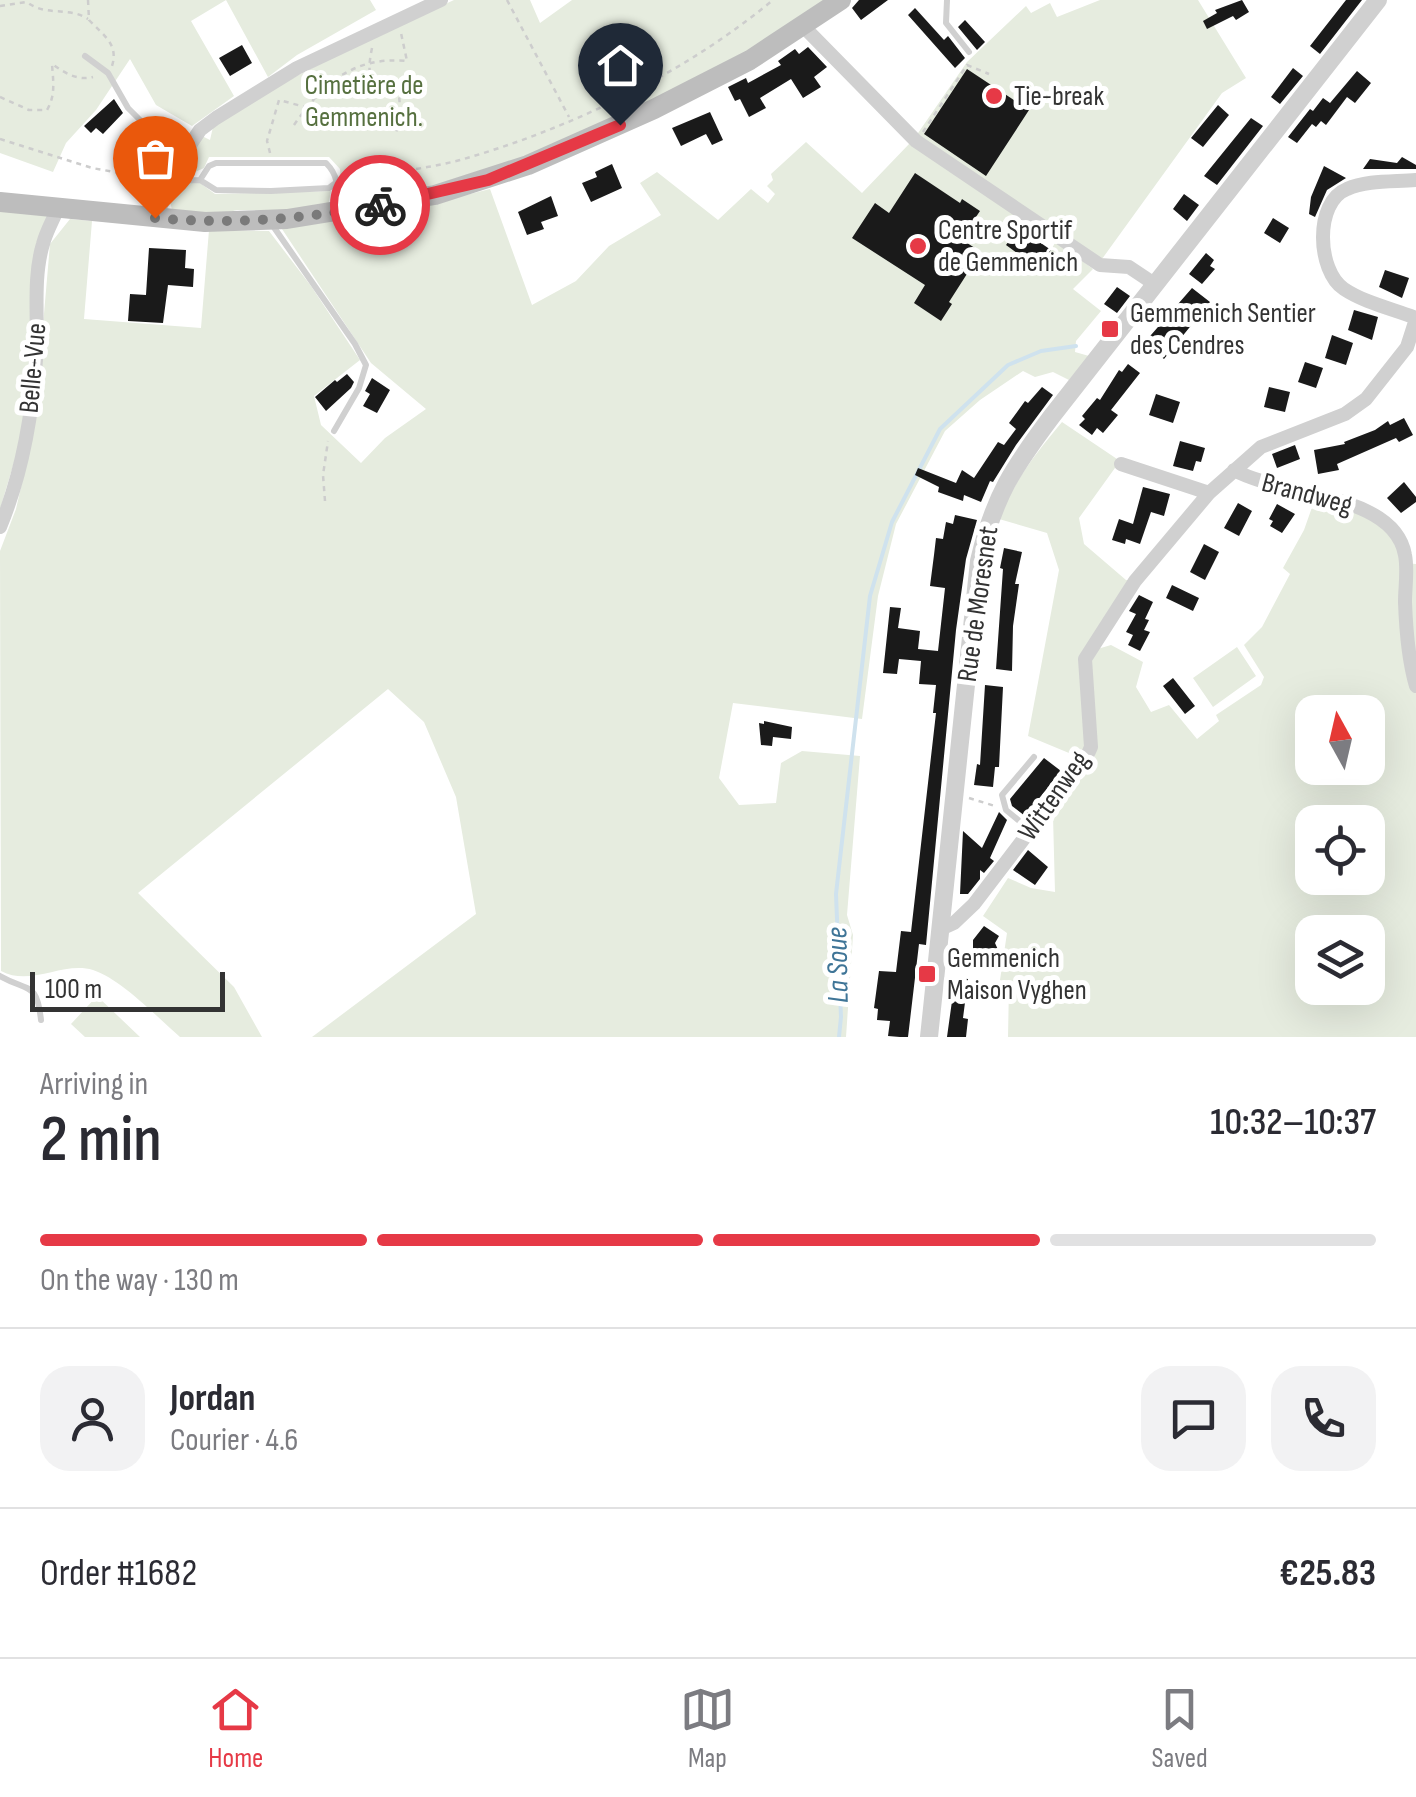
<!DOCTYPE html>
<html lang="en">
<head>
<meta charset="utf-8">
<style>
  :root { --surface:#fff; --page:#f2f2f3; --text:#2b2b33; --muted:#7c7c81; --line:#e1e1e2; --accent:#e63946 }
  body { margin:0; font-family:"Sofia Sans Condensed",sans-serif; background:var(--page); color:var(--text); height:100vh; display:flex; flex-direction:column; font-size:38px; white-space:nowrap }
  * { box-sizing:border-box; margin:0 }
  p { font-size:32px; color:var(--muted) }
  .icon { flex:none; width:55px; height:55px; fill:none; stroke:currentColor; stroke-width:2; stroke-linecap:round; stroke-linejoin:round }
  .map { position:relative; height:1037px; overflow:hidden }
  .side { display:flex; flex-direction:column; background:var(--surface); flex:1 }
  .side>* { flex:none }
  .needle { width:65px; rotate:352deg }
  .buttons { position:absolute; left:1295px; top:695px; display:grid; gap:20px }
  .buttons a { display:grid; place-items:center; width:90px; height:90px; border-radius:20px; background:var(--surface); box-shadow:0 10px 40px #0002; font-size:50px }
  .scale { position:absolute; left:30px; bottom:25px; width:195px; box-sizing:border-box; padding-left:10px; border:5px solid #333; border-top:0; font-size:28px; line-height:35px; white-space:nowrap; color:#333; -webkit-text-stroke:8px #fff; paint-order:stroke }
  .pin { position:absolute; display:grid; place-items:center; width:85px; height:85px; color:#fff; margin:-102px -42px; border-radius:50% 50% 50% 0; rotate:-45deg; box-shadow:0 0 10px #0007 }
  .pin .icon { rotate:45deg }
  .courier { position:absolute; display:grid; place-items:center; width:100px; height:100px; margin:-50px; border:8px solid #e63946; border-radius:50%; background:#fff; color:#222; box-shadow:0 2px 12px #0007 }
  .overview em { font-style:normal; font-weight:600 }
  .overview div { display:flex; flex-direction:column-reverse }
  .overview { display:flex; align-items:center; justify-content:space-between; height:170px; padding:0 40px }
  h1 { font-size:65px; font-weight:600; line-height:75px }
  .bar { display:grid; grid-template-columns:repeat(4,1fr); gap:15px 10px; align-content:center; height:120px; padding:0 40px }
  .bar i { height:12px; border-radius:8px; background:var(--line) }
  .bar .selected { background:var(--accent) }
  .bar p { grid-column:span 4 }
  .line { display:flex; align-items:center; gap:25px; padding:0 40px; border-top:2px solid var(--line) }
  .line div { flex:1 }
  .round { display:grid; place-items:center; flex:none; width:105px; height:105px; border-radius:30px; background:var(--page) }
  .dock { display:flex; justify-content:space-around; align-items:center; height:140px; border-top:2px solid var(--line); background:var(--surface); font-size:28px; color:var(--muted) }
  .dock a { display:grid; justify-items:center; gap:5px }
  .dock .selected { color:var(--accent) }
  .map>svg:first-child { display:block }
  .green { fill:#e6ecdf; fill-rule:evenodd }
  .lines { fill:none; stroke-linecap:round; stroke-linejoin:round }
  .stream { stroke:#cfe2ee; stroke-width:4 }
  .building { fill:#1a1a1a }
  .path { stroke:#cdcdcd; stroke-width:2.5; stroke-dasharray:5 5; stroke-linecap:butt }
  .service { stroke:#d0d0d0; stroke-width:6 }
  .minor { stroke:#d0d0d0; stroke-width:14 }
  .tertiary { stroke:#d0d0d0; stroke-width:18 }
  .secondary { stroke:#bdbdbd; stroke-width:20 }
  .done { stroke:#7a7a7a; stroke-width:10; stroke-dasharray:0 18 }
  .route { stroke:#e63946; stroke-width:12 }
  .poi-dot { fill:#e63946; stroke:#fff; stroke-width:4 }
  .labels { text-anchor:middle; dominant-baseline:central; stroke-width:10; stroke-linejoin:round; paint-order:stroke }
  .park-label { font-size:28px; fill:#56703f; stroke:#fff }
  .poi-label { font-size:28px; fill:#333; stroke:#fff; text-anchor:start }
  .street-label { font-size:28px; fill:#333; stroke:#fff }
  .water-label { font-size:30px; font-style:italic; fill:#3f7597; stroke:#fff }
</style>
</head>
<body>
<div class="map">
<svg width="1416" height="1037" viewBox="0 0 1416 1037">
  <rect width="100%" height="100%" fill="#fff"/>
  <path class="green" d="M0 0H370L376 10 297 55 268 77 226 0 191 21 234 96 192 126 156 105 130 59 96 110 66 143 53 172 0 153Z
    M454 0H530L540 23 572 0H825L744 53 670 94 471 179 348 204 342 197 340 169 329 157H209L204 168 195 172 188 167V158L202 136 210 140 213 127 276 87 352 47Z
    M1100 0H1198L1246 78 1222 93 1102 259 916 136 967 62 1026 6 1031 13 1050 3 1057 17Z
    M806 142 862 193 910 143 1025 218 1007 245 1051 250 1056 241 1093 269 1073 289 1101 311 1076 341 1075 352 1089 356 1069 380 1053 372 1035 377 1023 371 980 400 945 431 896 524 878 596 862 719 733 703 719 778 739 805 776 803 781 763 802 751 860 756 847 915 853 935 846 1037H312L476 914 456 797 424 722 388 689 138 893 234 987 262 1037H180C157 1017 121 979 93 970 63 961 31 987 1 971L0 551 16 509 34 430 50 244 70 219 92 221 84 319 201 328 209 230 269 231 311 286 360 360 314 396 321 425 361 463 385 438 426 409 371 363 282 229 426 205 490 189 532 305 576 281 609 246 661 215 640 183 657 172 718 220 751 189 768 203 775 194 767 186 773 180 771 174Z
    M191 183H200L215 194 331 191 328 206 305 211 237 210 212 216 172 210 169 197 177 185Z
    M0 210 47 215 33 357 19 446 0 509Z
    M1062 422 1120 461 1079 518 1084 544 1126 580H1131L1091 640 1089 740 1081 758 1028 736 1059 570 1047 533 999 519C1014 481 1036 453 1062 422Z
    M1316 496 1385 519 1405 563 1416 564V1037H1008L1009 985 1000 980 1007 933 983 916 1008 878 1031 888 1055 892 1053 816 1095 756 1089 675 1094 650 1111 645 1143 662 1136 687 1151 712 1169 705 1197 739 1219 721 1216 715 1261 685 1264 677 1244 645 1262 627 1290 574 1283 568 1304 530ZM1312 712H1368V768H1312ZM1312 822H1368V878H1312ZM1312 932H1368V988H1312Z
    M1237 647 1256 676 1213 707 1193 678Z
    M97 996 140 1037H85L71 1024Z"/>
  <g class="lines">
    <path class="stream" d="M839 1037 841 1017 836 894 870 596 892 522 940 429 1008 365 1041 351 1076 346"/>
  </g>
  <path class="building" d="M859 0H888L861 20 852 8Z
    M1242 0 1249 12 1236 20 1233 16 1207 29 1203 21 1217 13 1215 10Z
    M1346 0H1362L1320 54 1310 46Z
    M915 8 944 40 948 36 965 58 955 68 908 15Z
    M965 20 985 42 977 50 958 27Z
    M242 45 252 63 230 76 219 58Z
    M808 47 827 67 814 77 821 87 803 98 791 79 760 98 766 108 749 117 740 99 735 101 728 87 746 78 748 83 781 65 778 61 795 49 799 54Z
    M1293 68 1303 76 1280 104 1271 97Z
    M967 69 1029 110 986 176 924 134Z
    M1357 71 1371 83 1355 103 1347 97 1326 125 1321 121 1316 127 1312 124 1297 143 1288 137 1310 109 1313 111 1323 98 1330 103Z
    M114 99 123 113 103 134 96 128 91 133 84 126Z
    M1218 105 1229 115 1203 147 1191 138Z
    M710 112 723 140 712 145 706 134 681 146 672 128Z
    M1251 118 1263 126 1217 185 1204 176Z
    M1402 157 1416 165V169H1363L1370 159 1397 163Z
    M612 164 622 188 591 202 582 183 597 177 595 172Z
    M1324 166 1346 178 1327 190 1315 217 1309 214 1311 197Z
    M915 173 960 203 962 199 980 211 961 239 981 252 949 302 952 304 941 321 914 303 925 285 852 238 875 203 889 213Z
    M1184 194 1199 205 1187 221 1173 209Z
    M551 196 558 216 541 222 544 229 527 235 518 212Z
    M1273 218 1289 228 1280 243 1264 233Z
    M1019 228 1051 250 1038 268 1006 245Z
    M149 248 186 250 185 268 194 269 193 287 168 285 163 323 128 321 130 294 146 295Z
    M1206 253 1214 260 1210 266 1215 269 1202 284 1189 274Z
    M1385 270 1409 278 1402 298 1379 287Z
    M1117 287 1130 296 1117 313 1104 304Z
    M1192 288 1210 302 1164 359 1144 343Z
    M1354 310 1378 317 1372 340 1348 330Z
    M1332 335 1353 343 1346 365 1325 358Z
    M1305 362 1323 368 1316 388 1298 382Z
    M1128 364 1140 373 1111 410 1118 415 1103 433 1097 428 1092 435 1079 425 1085 419 1082 416 1097 398 1100 400 1119 370 1122 372Z
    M347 374 354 382 351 388 326 411 315 397 335 380 337 382Z
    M372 378 390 390 377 413 363 406 370 394 365 391Z
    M1042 387 1053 395 1016 445 993 482 990 481 981 502 964 495 963 501 938 492 939 487 915 475 918 468 956 483 962 470 974 478 998 442 1004 445 1016 429 1009 423 1025 401 1028 403Z
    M1269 387 1290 392 1285 412 1264 407Z
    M1156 394 1180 402 1173 423 1149 415Z
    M1404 418 1413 435 1399 442 1396 438 1337 464 1339 470 1318 474 1314 450 1345 444 1344 442 1375 430 1388 421 1390 425Z
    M1180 441 1205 448 1201 462 1196 461 1193 471 1173 466Z
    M1295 445 1300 459 1277 468 1272 454Z
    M1404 482 1416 497V502L1401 513 1387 498Z
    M1143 487 1170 494 1164 516 1151 512 1140 544 1126 539 1125 544 1112 540 1119 519 1133 524Z
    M1238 503 1252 511 1239 536 1224 528Z
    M1277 504 1295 514 1282 533 1270 526 1273 521 1269 519Z
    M955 515 977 520 966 559 956 630 926 945 919 944 908 1037H900L888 1036 890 1021 877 1020 878 1009 874 1008 879 971 896 972 901 931 911 932 936 713H933L936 685 919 684 921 661 899 659 897 674 883 673 890 607 901 608 898 628 920 631 918 649 938 651 945 588 930 586 934 555 936 538 943 539 946 522 953 524Z
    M1204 544 1219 552 1205 580 1190 572Z
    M1004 548 1022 552 1015 584H1019L1013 626 1012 671 996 669 1003 569 1000 568Z
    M1172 585 1199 598 1193 611 1166 598Z
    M1139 595 1153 602 1145 619 1149 620 1144 630 1150 632 1140 651 1128 645 1133 635 1126 632 1136 614 1129 611Z
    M1173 678 1195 706 1185 714 1163 686Z
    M985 685 1003 687 999 767H995L993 787 974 785 977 764 980 765Z
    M764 721 792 727 791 739 773 737 772 746 761 745 759 723 764 724Z
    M1044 758 1061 771 1025 816 1012 806 1010 799Z
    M999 812 1007 820 990 858 994 861 984 873 980 870V879L968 894H960L963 831 982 848Z
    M1028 850 1048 867 1035 885 1013 870Z
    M984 926 999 936 995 943 999 952 992 957V965L968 963V950H973V940Z
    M950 977 968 979 963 1018 968 1019 966 1037H947L952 1001H947Z"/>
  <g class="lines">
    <path class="path" d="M88 0 89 20C103 35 119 44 112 66
      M507 0 569 117
      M0 6 27 2C46 17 68 6 88 19
      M372 48C369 63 367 76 376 89H392L399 95 401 119 395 135
      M0 97 29 110H47C56 95 53 80 52 64 65 73 77 81 93 77
      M294 125C323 83 354 56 407 61L401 33
      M923 132 967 65 989 74
      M0 139 92 168 159 180
      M270 153 267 141 279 100 354 120 353 126
      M347 180C385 172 423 170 460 160 570 129 685 73 773 0
      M325 501 323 475 328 441
      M969 798 995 806"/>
    <path class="service" d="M947 0 946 23 969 52
      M85 56 108 73 128 108 144 124 187 148
      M200 180 209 166 216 163H326C339 176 338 189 338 206
      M174 181 200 180 216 190 271 191 329 188 337 182
      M273 226 355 344 366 365 359 388 334 431
      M1029 829 1006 810 1002 795 1034 757
      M0 976C28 992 37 981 41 1020"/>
    <path class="minor" d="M804 27 916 141 1100 265 1129 267 1156 285
      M1416 180C1394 182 1367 180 1347 189 1314 202 1317 271 1344 289 1365 303 1393 309 1416 318
      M155 218 188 148 200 130 216 118 297 68 441 0
      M1121 464 1209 493
      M1234 470C1282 497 1394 492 1405 555 1408 570 1405 587 1405 602 1406 630 1408 659 1416 686
      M0 527C22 474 32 417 36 360 39 323 32 280 43 244 46 232 53 220 58 208
      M941 929 954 923 974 904 1087 756 1091 747 1085 659 1135 581 1209 493 1261 447 1345 414 1366 399 1407 347 1416 319"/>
    <path class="tertiary" d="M929 1037 979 561C994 496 1013 468 1052 416L1378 0"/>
    <path class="secondary" d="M0 202 205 222 287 219 435 195 528 165 654 109 750 60 841 0"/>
  </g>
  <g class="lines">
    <path class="done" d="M155 218C231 225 304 219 380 205"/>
    <path class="route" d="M380 205 488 180 620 125"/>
  </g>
  <g class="poi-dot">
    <circle cx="994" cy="96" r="10"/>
    <circle cx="918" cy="246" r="10"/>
    <rect x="1100" y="319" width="20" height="20" rx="5"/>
    <rect x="917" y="964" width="20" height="20" rx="5"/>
  </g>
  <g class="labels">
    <g class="park-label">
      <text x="364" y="85">Cimetière de<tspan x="364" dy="32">Gemmenich.</tspan></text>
    </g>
    <g class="poi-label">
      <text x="1014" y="96">Tie-break</text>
      <text x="938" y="230">Centre Sportif<tspan x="938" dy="32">de Gemmenich</tspan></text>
      <text x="1130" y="313">Gemmenich Sentier<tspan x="1130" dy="32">des Cendres</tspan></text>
      <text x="947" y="958">Gemmenich<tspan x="947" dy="32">Maison Vyghen</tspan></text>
    </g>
    <g class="street-label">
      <text transform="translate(33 368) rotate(-85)">Belle-Vue</text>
      <text transform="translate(1307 494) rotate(15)">Brandweg</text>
      <text transform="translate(978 604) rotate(-82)">Rue de Moresnet</text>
      <text transform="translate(1054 796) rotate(-55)">Wittenweg</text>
    </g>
    <g class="water-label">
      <text transform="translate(838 965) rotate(-91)">La Soue</text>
    </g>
  </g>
</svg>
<div class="buttons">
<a><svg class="needle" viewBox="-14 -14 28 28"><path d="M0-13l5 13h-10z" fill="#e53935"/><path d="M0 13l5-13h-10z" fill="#7c7c81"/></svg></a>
<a><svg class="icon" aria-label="locate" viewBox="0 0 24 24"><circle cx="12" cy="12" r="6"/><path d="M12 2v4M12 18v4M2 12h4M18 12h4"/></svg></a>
<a><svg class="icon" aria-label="layers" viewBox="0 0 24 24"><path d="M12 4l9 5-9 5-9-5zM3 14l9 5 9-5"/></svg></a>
</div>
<div class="scale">100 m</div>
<div class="pin" style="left:155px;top:218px;background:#ea580c"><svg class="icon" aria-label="bag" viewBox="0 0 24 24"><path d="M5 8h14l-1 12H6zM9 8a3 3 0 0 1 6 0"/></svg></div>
<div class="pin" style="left:620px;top:125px;background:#1f2937"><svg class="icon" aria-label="home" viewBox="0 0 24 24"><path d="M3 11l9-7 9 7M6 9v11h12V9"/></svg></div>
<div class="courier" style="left:380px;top:205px"><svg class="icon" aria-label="bike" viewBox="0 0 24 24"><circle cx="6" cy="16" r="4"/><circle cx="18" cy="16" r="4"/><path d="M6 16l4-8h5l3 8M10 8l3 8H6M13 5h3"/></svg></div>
</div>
<section class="side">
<div class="overview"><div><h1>2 min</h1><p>Arriving in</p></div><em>10:32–10:37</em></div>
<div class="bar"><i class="selected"></i><i class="selected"></i><i class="selected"></i><i></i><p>On the way · 130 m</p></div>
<div class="line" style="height:180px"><a class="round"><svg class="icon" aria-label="person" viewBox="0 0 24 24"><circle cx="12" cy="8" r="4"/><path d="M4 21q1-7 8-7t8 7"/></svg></a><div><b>Jordan</b><p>Courier · 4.6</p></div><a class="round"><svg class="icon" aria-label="chat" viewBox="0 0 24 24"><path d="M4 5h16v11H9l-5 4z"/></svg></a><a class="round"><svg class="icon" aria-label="phone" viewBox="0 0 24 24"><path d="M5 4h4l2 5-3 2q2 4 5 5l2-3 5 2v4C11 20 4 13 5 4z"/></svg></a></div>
<div class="line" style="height:130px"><div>Order #1682</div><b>€25.83</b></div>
</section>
<nav class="dock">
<a class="selected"><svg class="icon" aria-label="home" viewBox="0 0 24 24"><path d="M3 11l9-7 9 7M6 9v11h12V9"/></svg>Home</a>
<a><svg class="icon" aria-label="map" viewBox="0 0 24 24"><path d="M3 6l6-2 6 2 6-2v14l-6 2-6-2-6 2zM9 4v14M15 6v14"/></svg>Map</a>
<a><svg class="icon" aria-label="saved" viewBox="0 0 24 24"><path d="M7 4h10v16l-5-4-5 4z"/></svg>Saved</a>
</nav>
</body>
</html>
